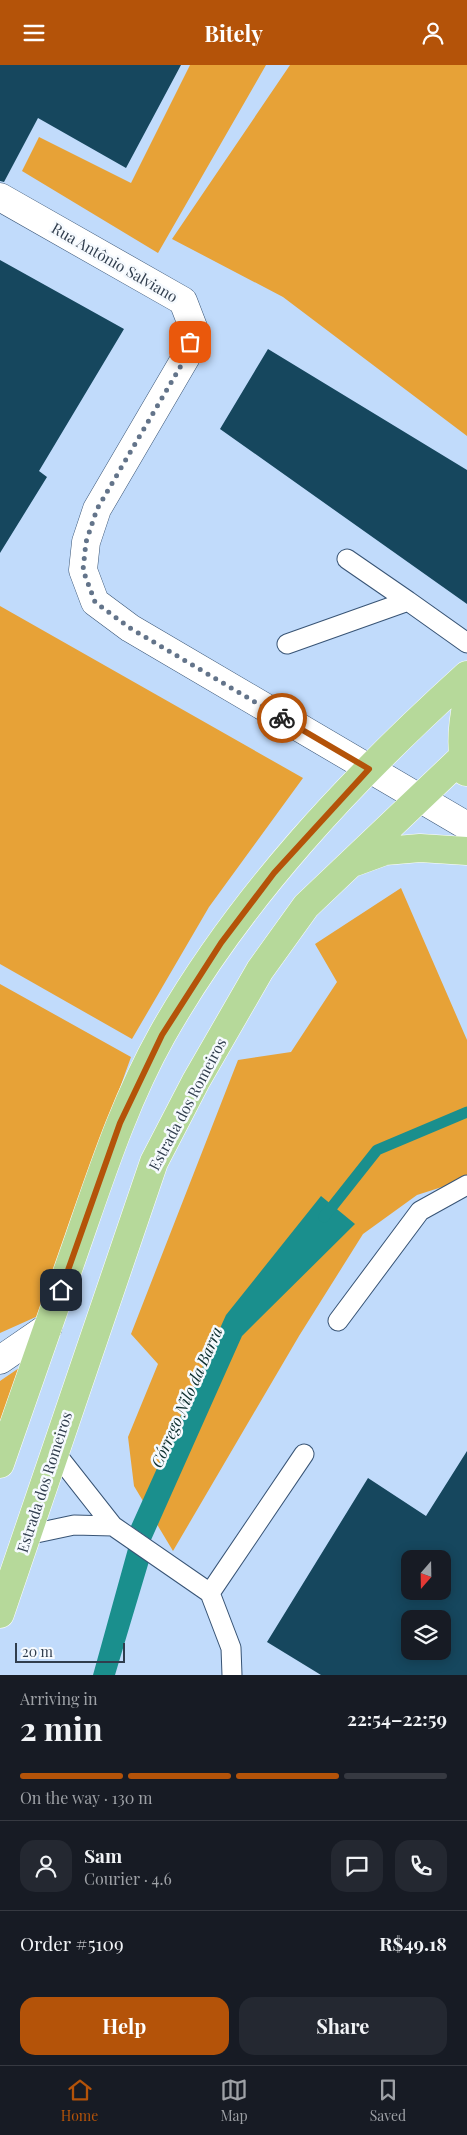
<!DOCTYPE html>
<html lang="en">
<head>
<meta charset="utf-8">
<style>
  :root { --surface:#171b24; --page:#242831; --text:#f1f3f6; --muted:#9ea1a6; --line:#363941; --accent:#b45309 }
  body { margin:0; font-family:"Playfair Display",serif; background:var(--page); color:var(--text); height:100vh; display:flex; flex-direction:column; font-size:19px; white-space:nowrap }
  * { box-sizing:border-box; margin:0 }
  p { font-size:16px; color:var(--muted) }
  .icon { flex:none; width:28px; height:28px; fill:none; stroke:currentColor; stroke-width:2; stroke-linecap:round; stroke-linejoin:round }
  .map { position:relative; height:1610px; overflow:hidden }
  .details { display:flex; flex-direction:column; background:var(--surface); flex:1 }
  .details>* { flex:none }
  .needle { width:32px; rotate:200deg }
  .fabs { position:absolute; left:401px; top:1485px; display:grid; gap:10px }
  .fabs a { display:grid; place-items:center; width:50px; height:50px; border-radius:10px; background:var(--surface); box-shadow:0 2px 12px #0003; font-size:25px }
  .scale { position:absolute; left:15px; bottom:12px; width:110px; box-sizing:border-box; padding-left:5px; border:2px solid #303d4d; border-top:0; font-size:14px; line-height:18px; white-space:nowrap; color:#303d4d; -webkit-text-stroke:4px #f6fafe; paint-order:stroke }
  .pin { position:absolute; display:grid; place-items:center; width:42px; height:42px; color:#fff; margin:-21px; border-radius:10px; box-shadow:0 2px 8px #0006 }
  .courier { position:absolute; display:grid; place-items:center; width:50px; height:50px; margin:-25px; border:4px solid #b45309; border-radius:50%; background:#fff; color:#222; box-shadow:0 1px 6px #0007 }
  .head em { font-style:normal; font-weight:700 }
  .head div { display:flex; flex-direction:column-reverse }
  .head { display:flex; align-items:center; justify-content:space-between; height:85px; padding:0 20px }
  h1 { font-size:32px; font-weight:700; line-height:38px }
  .bar { display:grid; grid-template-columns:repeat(4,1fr); gap:8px 5px; align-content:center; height:60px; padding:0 20px }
  .bar i { height:6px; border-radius:4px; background:var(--line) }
  .bar .active { background:var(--accent) }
  .bar p { grid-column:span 4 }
  .line { display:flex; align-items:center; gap:12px; padding:0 20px; border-top:1px solid var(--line) }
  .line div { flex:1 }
  .round { display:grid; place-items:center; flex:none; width:52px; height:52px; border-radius:15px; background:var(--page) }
  .button { display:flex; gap:10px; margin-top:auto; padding:10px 20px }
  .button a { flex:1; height:58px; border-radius:15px; background:var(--accent); color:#fff; font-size:20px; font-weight:700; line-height:58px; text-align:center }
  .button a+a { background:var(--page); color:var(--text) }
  header { display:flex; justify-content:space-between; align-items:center; height:65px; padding:0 20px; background:var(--accent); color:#fff; font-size:22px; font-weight:700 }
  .tab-bar { display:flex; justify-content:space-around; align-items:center; height:70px; border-top:1px solid var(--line); background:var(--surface); font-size:14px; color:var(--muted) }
  .tab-bar a { display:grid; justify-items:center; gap:2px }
  .tab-bar .active { color:var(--accent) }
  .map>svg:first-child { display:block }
  .green { fill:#e7a237 }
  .water { fill:#1a8f8d }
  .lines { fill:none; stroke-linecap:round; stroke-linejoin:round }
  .stream { stroke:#1a8f8d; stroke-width:11 }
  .building { fill:#16475e; fill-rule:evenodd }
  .lane-casing { stroke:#385475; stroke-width:21 }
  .street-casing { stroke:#385475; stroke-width:29 }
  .secondary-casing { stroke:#385475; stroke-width:29 }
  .primary-casing { stroke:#fff; stroke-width:29 }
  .lane { stroke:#fff; stroke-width:19 }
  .street { stroke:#fff; stroke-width:28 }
  .secondary { stroke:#fff; stroke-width:28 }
  .primary { stroke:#b6d99a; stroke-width:28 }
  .done { stroke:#63748a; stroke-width:5; stroke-dasharray:0 9 }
  .route { stroke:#b45309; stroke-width:6 }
  .labels { text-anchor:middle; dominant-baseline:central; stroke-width:5; stroke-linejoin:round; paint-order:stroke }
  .street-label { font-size:15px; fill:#303d4d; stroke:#f6fafe }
  .water-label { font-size:16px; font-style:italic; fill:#0f302f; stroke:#f6fafe }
</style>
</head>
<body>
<header><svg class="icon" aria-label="menu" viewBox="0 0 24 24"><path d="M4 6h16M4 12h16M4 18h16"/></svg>Bitely<svg class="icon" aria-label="person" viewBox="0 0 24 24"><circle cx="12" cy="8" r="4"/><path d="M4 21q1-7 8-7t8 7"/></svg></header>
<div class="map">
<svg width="467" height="1610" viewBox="0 0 467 1610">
  <rect width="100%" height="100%" fill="#c1dbfb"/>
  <path class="green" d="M190 0H266L158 188 22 106 39 72 131 118Z
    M290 0H467V371L283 232 172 174Z
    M0 541 303 713 209 842 132 974 0 899Z
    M401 823 467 975V1114L417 1130 363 1169 299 1271 173 1486 134 1421 128 1372 158 1299 131 1269 238 995 291 987 337 917 315 879Z
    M0 919 131 992 38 1251 0 1268Z
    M22 1301 0 1358V1316Z"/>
  <path class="water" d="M321 1131 355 1159 242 1271 151 1475 131 1461 226 1250Z
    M129 1480 150 1493 115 1610H93Z"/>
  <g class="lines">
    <path class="stream" d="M324 1152 377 1085 467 1047"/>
  </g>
  <path class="building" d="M0 0H181L126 103 38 53 4 117 0 116Z
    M0 195 124 264 39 406 47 412 0 488Z
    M268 284 467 405V539L220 364Z
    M467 1386V1610H321L267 1577 368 1413 426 1451ZM410 1494H442V1526H410ZM410 1554H442V1586H410Z"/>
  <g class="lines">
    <defs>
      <path id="lane" d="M347 494 408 536
        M287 579 408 536 467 578
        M338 1256 420 1146 467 1120
        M54 1386 113 1461 210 1528
        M27 1470 74 1460 113 1461
        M232 1610 231 1583 210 1528 304 1389"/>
      <path id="street" d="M0 1295 48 1262"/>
      <path id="secondary" d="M0 132 183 236 193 262 186 292 97 444 86 477 83 505 95 537 130 563 467 761"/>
      <path id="primary" d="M466 707C460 684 462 660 467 637
        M355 797 385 786 420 783 467 786
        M0 1399C26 1324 53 1249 79 1173 103 1104 126 1034 162 970 240 832 351 715 467 610
        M0 1549 154 1097 196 1016 260 905 306 841 467 688"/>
    </defs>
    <use href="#lane" class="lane-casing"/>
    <use href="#street" class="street-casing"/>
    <use href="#secondary" class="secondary-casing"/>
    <use href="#primary" class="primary-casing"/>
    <use href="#lane" class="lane"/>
    <use href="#street" class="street"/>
    <use href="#secondary" class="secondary"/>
    <use href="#primary" class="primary"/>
  </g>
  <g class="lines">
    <path class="done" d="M190 277 186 292 97 444 86 477 83 505 95 537 130 563 282 653"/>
    <path class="route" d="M61 1225 120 1058 162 970 221 878 274 808 369 704 282 653"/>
  </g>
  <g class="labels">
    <g class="street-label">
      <text transform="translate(115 197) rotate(30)">Rua Antônio Salviano</text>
      <text transform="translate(187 1039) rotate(-62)">Estrada dos Romeiros</text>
      <text transform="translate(44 1417) rotate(-72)">Estrada dos Romeiros</text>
    </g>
    <g class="water-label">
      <text transform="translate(186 1332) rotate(-66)">Córrego Nilo da Barra</text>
    </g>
  </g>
</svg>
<div class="fabs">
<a><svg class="needle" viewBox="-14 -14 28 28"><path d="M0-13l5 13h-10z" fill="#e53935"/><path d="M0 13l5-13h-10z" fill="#9ea1a6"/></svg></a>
<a><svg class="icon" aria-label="layers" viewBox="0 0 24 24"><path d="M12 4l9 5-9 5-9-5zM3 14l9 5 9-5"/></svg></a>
</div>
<div class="scale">20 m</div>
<div class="pin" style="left:190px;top:277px;background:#ea580c"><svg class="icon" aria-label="bag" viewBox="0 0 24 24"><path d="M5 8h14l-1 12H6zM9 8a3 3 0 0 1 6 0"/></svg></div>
<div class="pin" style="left:61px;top:1225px;background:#1f2937"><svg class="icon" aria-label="home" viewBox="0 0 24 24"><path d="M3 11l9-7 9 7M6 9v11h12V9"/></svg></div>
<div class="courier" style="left:282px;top:653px"><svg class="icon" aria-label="bike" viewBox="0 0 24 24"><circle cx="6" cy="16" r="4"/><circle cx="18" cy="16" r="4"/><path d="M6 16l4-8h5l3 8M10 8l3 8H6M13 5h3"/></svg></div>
</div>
<section class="details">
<div class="head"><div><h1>2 min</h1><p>Arriving in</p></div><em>22:54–22:59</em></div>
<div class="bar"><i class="active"></i><i class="active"></i><i class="active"></i><i></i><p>On the way · 130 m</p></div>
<div class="line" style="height:90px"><a class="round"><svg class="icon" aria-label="person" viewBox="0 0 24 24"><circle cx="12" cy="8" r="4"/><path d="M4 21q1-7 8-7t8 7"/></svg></a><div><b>Sam</b><p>Courier · 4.6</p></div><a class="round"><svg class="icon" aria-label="chat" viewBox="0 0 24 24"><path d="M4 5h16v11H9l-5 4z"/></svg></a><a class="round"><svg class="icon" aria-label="phone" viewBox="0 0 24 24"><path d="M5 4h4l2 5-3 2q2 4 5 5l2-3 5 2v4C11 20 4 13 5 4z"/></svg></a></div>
<div class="line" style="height:65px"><div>Order #5109</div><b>R$49.18</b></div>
<div class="button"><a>Help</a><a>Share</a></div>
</section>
<nav class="tab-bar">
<a class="active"><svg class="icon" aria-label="home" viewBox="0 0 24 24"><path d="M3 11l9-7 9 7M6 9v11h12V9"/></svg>Home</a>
<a><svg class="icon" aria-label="map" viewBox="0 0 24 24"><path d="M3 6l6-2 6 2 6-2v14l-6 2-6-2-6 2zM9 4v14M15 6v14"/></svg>Map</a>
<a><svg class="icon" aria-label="saved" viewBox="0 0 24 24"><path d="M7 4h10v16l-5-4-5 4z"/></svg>Saved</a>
</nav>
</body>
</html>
